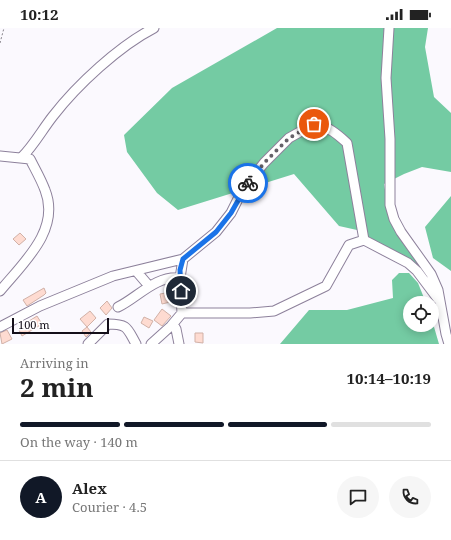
<!DOCTYPE html>
<html lang="en">
<head>
<meta charset="utf-8">
<style>
  :root { --surface:#fff; --page:#f6f6f6; --text:#222; --muted:#767676; --line:#e0e0e0; --accent:#111827 }
  body { margin:0; font-family:"Noto Serif",serif; background:var(--page); color:var(--text); height:100vh; display:flex; flex-direction:column; font-size:15px; white-space:nowrap }
  * { box-sizing:border-box; margin:0 }
  p { font-size:13px; color:var(--muted) }
  .icon { flex:none; width:22px; height:22px; fill:none; stroke:currentColor; stroke-width:2; stroke-linecap:round; stroke-linejoin:round }
  .map { position:relative; height:316px; overflow:hidden }
  .side { display:flex; flex-direction:column; background:var(--surface); flex:1 }
  .side>* { flex:none }
  .controls { position:absolute; left:403px; top:268px; display:grid; gap:8px }
  .controls a { display:grid; place-items:center; width:36px; height:36px; border-radius:50%; background:var(--surface); box-shadow:0 2px 10px #0003; font-size:20px }
  .scale { position:absolute; left:12px; bottom:10px; width:97px; box-sizing:border-box; padding-left:4px; border:2px solid #140f19; border-top:0; font-size:11px; line-height:14px; white-space:nowrap; color:#140f19; -webkit-text-stroke:3px #fff; paint-order:stroke }
  .pin { position:absolute; display:grid; place-items:center; width:34px; height:34px; color:#fff; margin:-17px; border:2px solid #fff; border-radius:50%; box-shadow:0 1px 4px #0007 }
  .courier { position:absolute; display:grid; place-items:center; width:40px; height:40px; margin:-20px; border:3px solid #1a73e8; border-radius:50%; background:#fff; color:#222; box-shadow:0 1px 5px #0007 }
  .summary em { font-style:normal; font-weight:700 }
  .summary div { display:flex; flex-direction:column-reverse }
  .summary { display:flex; align-items:center; justify-content:space-between; height:68px; padding:0 20px }
  h1 { font-size:26px; font-weight:700; line-height:30px }
  .bar { display:grid; grid-template-columns:repeat(4,1fr); gap:6px 4px; align-content:center; height:48px; padding:0 20px }
  .bar i { height:5px; border-radius:3px; background:var(--line) }
  .bar .active { background:var(--accent) }
  .bar p { grid-column:span 4 }
  .line { display:flex; align-items:center; gap:10px; padding:0 20px; border-top:1px solid var(--line) }
  .line div { flex:1 }
  .round { display:grid; place-items:center; flex:none; width:42px; height:42px; border-radius:21px; background:var(--page) }
  .status { display:flex; justify-content:space-between; align-items:center; height:28px; padding:0 20px; background:var(--surface); direction:ltr }
  .status svg { height:11px; fill:currentColor }
  .map>svg:first-child { display:block }
  .forest { fill:#74cba3 }
  .building { fill:#fedbd1; stroke:#d1b1a7 }
  .lines { fill:none; stroke-linecap:round; stroke-linejoin:round }
  .minor-casing { stroke:#8d819b; stroke-width:11 }
  .path { stroke:#858289; stroke-width:1; stroke-dasharray:2 2; stroke-linecap:butt }
  .minor { stroke:#fff; stroke-width:9 }
  .done { stroke:#656169; stroke-width:4; stroke-dasharray:0 7.2 }
  .route { stroke:#1a73e8; stroke-width:5 }
</style>
</head>
<body>
<div class="status"><b>10:12</b><svg viewBox="0 0 49 12"><path d="M0 12V9h3v3zM5 12V6h3v6zM10 12V3h3v9zM15 12V0h3v12zM26 1h20v11H26zM47 4h2v5h-2z"/></svg></div>
<div class="map">
<svg width="451" height="316" viewBox="0 0 451 316">
  <rect width="100%" height="100%" fill="#fbf9fe"/>
  <path class="forest" d="M277 0H428L425 19 434 69 451 85V144L422 139 404 146 384 156 390 191 424 243 421 244 386 219 357 202 339 198 294 146 178 182 157 165 127 124 124 107 172 60Z
    M451 168V243L433 230 425 199Z
    M399 245H409L418 255 426 275H410V297H432V292L439 316H280L309 282H347L393 270 392 252Z"/>
  <path class="building" d="M20 205 26 211 19 217 13 211Z
    M44 260 46 265 44 267 27 278 23 272Z
    M171 264 174 273 162 276 160 266Z
    M107 273 112 280 106 287 100 280Z
    M162 281 171 288 162 298 154 292Z
    M90 283 96 290 87 299 80 291Z
    M37 288 42 296 22 308 18 300Z
    M144 289 153 293 149 300 141 295Z
    M87 299 91 304 86 309 82 303Z
    M7 302 12 311 2 316 0 305Z
    M195 305H203V315L195 314Z"/>
  <g class="lines">
    <defs>
      <path id="minor" d="M389 0 386 50 390 111V177L394 191 401 204 431 246 438 262 446 306 449 316
        M0 128 30 131C35 141 41 151 45 162 61 202 23 235 0 263
        M22 129C34 117 42 102 53 88 77 57 119 18 154 0
        M137 244 149 258
        M118 279C137 270 156 247 180 250
        M182 285H250L274 283 326 258 349 217 364 212 408 235 417 243 438 271
        M173 296 176 301 179 316
        M0 299 40 278 113 248 183 231 216 204 231 185 243 161 264 135 289 110 314 96C329 99 336 105 347 115L364 212
        M88 316 108 296C128 296 127 300 136 316
        M151 316 171 298 182 285 180 250 183 231"/>
    </defs>
    <use href="#minor" class="minor-casing"/>
    <path class="path" d="M0 15 4 0"/>
    <use href="#minor" class="minor"/>
  </g>
  <g class="lines">
    <path class="done" d="M248 155 264 135 289 110 314 96"/>
    <path class="route" d="M181 263 180 242 183 231 216 204 231 185 248 155"/>
  </g>
</svg>
<div class="controls">
<a><svg class="icon" aria-label="locate" viewBox="0 0 24 24"><circle cx="12" cy="12" r="6"/><path d="M12 2v4M12 18v4M2 12h4M18 12h4"/></svg></a>
</div>
<div class="scale">100 m</div>
<div class="pin" style="left:314px;top:96px;background:#ea580c"><svg class="icon" aria-label="bag" viewBox="0 0 24 24"><path d="M5 8h14l-1 12H6zM9 8a3 3 0 0 1 6 0"/></svg></div>
<div class="pin" style="left:181px;top:263px;background:#1f2937"><svg class="icon" aria-label="home" viewBox="0 0 24 24"><path d="M3 11l9-7 9 7M6 9v11h12V9"/></svg></div>
<div class="courier" style="left:248px;top:155px"><svg class="icon" aria-label="bike" viewBox="0 0 24 24"><circle cx="6" cy="16" r="4"/><circle cx="18" cy="16" r="4"/><path d="M6 16l4-8h5l3 8M10 8l3 8H6M13 5h3"/></svg></div>
</div>
<section class="side">
<div class="summary"><div><h1>2 min</h1><p>Arriving in</p></div><em>10:14–10:19</em></div>
<div class="bar"><i class="active"></i><i class="active"></i><i class="active"></i><i></i><p>On the way · 140 m</p></div>
<div class="line" style="height:72px"><b class="round" style="background:var(--accent);color:#fff">A</b><div><b>Alex</b><p>Courier · 4.5</p></div><a class="round"><svg class="icon" aria-label="chat" viewBox="0 0 24 24"><path d="M4 5h16v11H9l-5 4z"/></svg></a><a class="round"><svg class="icon" aria-label="phone" viewBox="0 0 24 24"><path d="M5 4h4l2 5-3 2q2 4 5 5l2-3 5 2v4C11 20 4 13 5 4z"/></svg></a></div>
</section>
</body>
</html>
